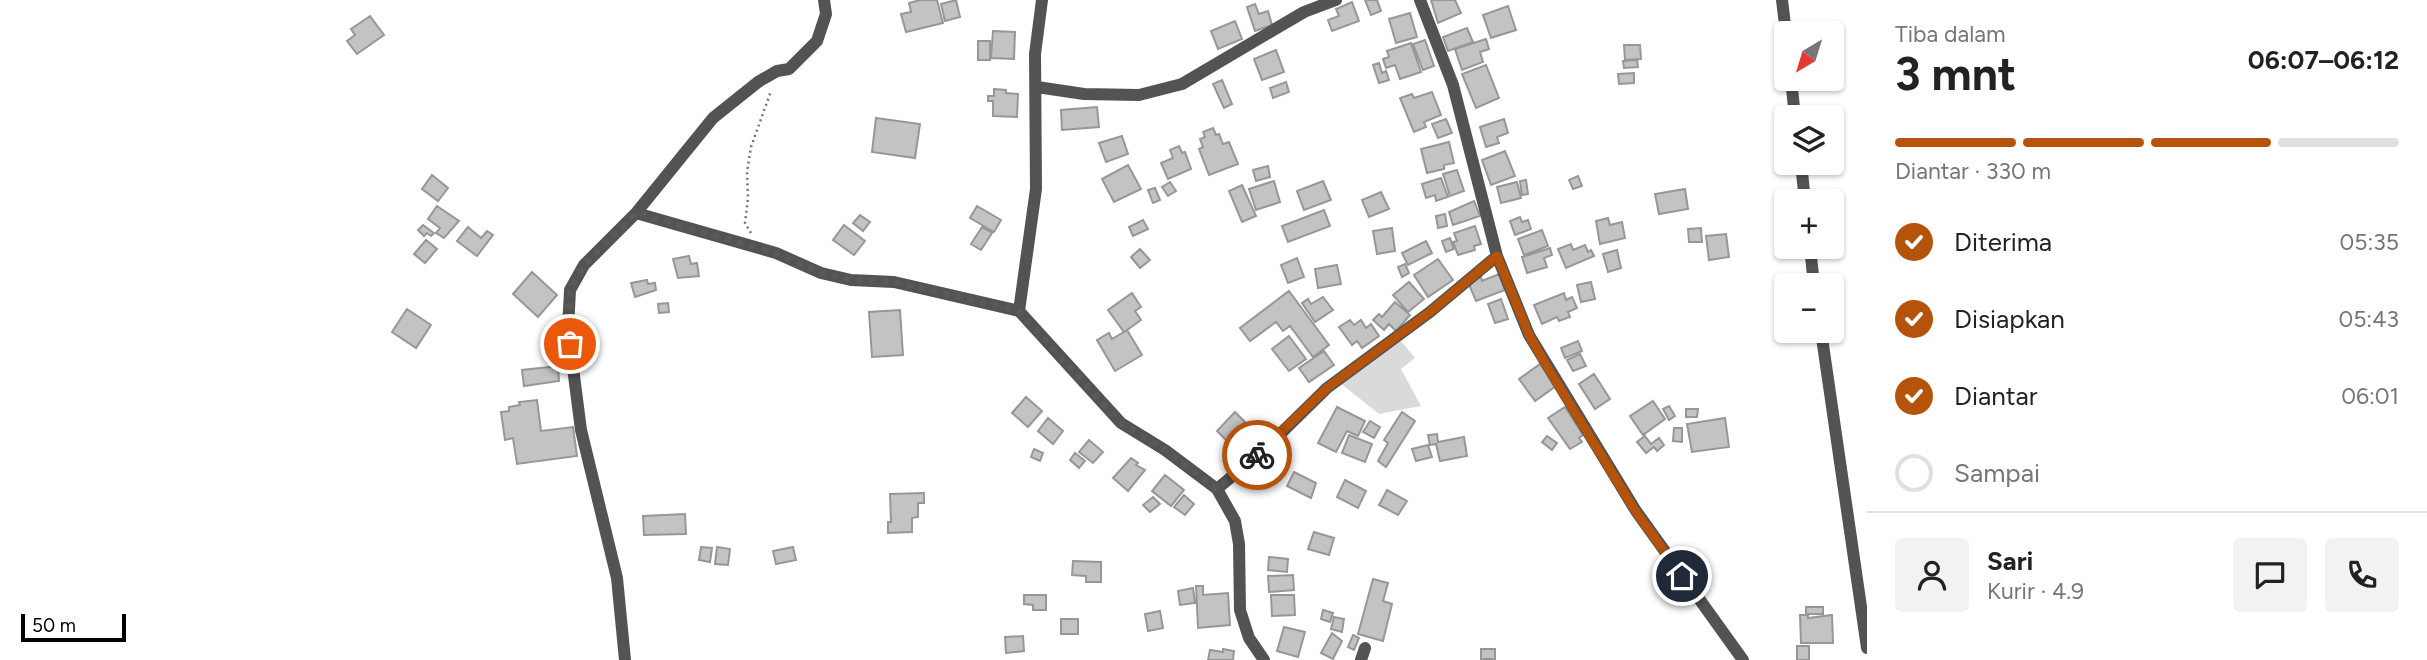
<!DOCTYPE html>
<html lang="id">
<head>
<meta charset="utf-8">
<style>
  :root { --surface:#fff; --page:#f2f2f2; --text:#222; --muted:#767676; --line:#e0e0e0; --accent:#b45309 }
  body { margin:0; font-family:Figtree,sans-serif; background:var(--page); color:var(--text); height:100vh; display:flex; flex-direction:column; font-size:26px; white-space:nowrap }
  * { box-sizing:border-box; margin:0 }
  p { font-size:23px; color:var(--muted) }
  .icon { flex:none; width:38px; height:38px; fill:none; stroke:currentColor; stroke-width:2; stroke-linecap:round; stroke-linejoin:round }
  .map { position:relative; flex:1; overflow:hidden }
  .details { display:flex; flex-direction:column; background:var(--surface); width:560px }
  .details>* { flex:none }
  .needle { width:46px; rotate:218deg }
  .tools { position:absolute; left:1774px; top:21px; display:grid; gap:14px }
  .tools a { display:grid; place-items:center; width:70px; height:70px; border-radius:7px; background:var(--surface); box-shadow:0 2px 5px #0004; font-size:35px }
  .scale { position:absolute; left:21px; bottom:18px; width:105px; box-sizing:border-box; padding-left:7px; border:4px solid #000; border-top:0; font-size:19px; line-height:24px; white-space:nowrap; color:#000; -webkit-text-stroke:5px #fff; paint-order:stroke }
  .pin { position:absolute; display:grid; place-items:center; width:60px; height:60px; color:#fff; margin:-30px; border:4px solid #fff; border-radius:50%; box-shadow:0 2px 7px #0007 }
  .courier { position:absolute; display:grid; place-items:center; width:70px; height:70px; margin:-35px; border:5px solid #b45309; border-radius:50%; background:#fff; color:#222; box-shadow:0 2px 9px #0007 }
  .overview em { font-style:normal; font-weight:700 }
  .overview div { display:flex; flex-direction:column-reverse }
  .overview { display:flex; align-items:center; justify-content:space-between; height:119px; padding:0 28px }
  h1 { font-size:46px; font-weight:700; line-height:52px }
  .bar { display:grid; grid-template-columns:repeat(4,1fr); gap:10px 7px; align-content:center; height:84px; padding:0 28px }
  .bar i { height:9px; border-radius:5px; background:var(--line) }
  .bar .active { background:var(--accent) }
  .bar p { grid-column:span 4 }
  .line { display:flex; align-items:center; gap:18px; padding:0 28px; border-top:2px solid var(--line) }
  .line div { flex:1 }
  .round { display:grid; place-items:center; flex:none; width:74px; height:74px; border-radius:7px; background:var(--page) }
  ol { padding:0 28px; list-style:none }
  li { display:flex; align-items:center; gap:21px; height:77px }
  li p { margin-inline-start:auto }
  li .icon { padding:7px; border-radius:50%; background:var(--accent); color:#fff; stroke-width:4 }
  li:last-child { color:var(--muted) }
  li i { width:38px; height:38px; border:4px solid var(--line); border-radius:50% }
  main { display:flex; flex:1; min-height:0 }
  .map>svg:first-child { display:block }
  .green { fill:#dadada }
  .building { fill:#c3c3c3; stroke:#979797; stroke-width:2 }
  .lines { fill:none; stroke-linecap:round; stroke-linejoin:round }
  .path { stroke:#757575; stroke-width:2.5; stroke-dasharray:2 3.5; stroke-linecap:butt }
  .street { stroke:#535353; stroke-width:12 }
  .done { stroke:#595959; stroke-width:7; stroke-dasharray:0 12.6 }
  .route { stroke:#b45309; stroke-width:9 }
</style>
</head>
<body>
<main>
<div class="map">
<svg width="1867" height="660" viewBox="0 0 1867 660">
  <rect width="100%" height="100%" fill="#fff"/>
  <path class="green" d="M1401 341 1415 358 1401 369 1421 406 1379 414 1339 382Z"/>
  <path class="building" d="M920 0H937L943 23 906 32 901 14 911 12 909 3Z
    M956 0 960 17 945 21 941 4Z
    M1365 0H1377L1381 11 1371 15Z
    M1431 0H1455L1461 13 1438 23Z
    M1352 2 1359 21 1332 31 1328 20 1339 16 1336 9Z
    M1255 4 1259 14 1268 11 1272 25 1255 31 1247 7Z
    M1508 6 1516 30 1491 38 1483 15Z
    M1410 13 1417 37 1396 43 1389 19Z
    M370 16 384 35 357 54 347 41 355 35 351 29Z
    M1235 21 1242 39 1218 49 1211 31Z
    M1467 28 1473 42 1448 51 1443 37Z
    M993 31 1015 32 1014 59 991 58Z
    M1486 39 1489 49 1480 52 1483 62 1462 70 1455 49Z
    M1425 40 1434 66 1423 70 1413 44Z
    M978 41H990V60H978Z
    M1411 43 1421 72 1400 79 1395 65 1386 68 1383 59 1389 57 1387 51Z
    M1624 45H1640L1641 59 1625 60Z
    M1276 50 1284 72 1262 80 1254 59Z
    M1637 60 1638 67 1624 68 1623 61Z
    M1379 63 1382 73 1386 71 1389 80 1379 83 1373 65Z
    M1486 65 1499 98 1476 108 1462 74Z
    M1634 73V83L1619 84 1618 74Z
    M1222 80 1232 104 1224 108 1213 84Z
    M1286 82 1289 92 1273 98 1270 88Z
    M994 89 1006 90V93L1018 94 1017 117 993 116V101H988V96H994Z
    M1432 92 1441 115 1424 122 1426 127 1414 132 1400 98 1412 94 1414 98Z
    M1097 107 1099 127 1062 130 1061 110Z
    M876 118 920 124 915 158 872 152Z
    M1446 119 1452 133 1438 138 1432 124Z
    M1504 119 1508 133 1497 137 1499 143 1486 147 1480 127Z
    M1213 128 1216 135 1219 134 1223 144 1229 142 1238 164 1209 175 1199 149 1203 147 1200 139 1205 137 1203 132Z
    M1122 136 1128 154 1106 162 1099 143Z
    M1449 142 1454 163 1444 165V169L1427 173 1421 149Z
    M1179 146 1182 153 1185 152 1191 169 1168 179 1161 163 1173 158 1170 150Z
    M1505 151 1515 176 1491 185 1482 160Z
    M1128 165 1141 189 1114 202 1102 179Z
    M1268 166 1270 177 1256 181 1253 170Z
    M1457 170 1464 191 1450 196 1443 174Z
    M432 175 448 188 438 201 422 189Z
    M1578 176 1582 186 1573 189 1569 180Z
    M1441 178 1448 197 1436 201 1435 195 1426 198 1422 184Z
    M1526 180 1528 194 1522 195 1520 181Z
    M1274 181 1280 202 1256 210 1249 189Z
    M1323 181 1331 200 1304 210 1297 191Z
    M1170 182 1176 191 1168 196 1162 187Z
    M1517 182 1521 198 1501 203 1497 187Z
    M1242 185 1256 216 1242 222 1229 191Z
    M1155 188 1160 200 1153 203 1148 190Z
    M1685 189 1688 209 1659 214 1655 194Z
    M1381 192 1389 209 1369 217 1362 200Z
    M1474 201 1480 216 1453 225 1449 212Z
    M437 206 459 221 444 238 436 233 440 228 428 219Z
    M977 206 1001 220 994 232 970 218Z
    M1324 210 1330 226 1288 242 1282 226Z
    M1445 214 1447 226 1438 228 1436 216Z
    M860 215 870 222 863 231 853 223Z
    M1520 217 1522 222 1528 220 1531 229 1515 235 1510 221Z
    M1608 218 1610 225 1622 222 1625 238 1600 244 1596 221Z
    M1143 220 1148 229 1133 236 1129 227Z
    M423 225 434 233 431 236 427 233 424 236 418 230Z
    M844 225 865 241 854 255 833 240Z
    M1475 226 1481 244 1474 246 1475 250 1458 255 1453 242 1457 241 1454 233Z
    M468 227 481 238 487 231 493 235 477 256 457 241Z
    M982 227 992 233 981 250 971 244Z
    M1392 228 1395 251 1377 254 1373 231Z
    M1701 228 1702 242H1689L1688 229Z
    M1542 230 1548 246 1524 255 1518 239Z
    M1726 234 1729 257 1709 260 1706 236Z
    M1450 238 1454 249 1446 252 1442 241Z
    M426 240 437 249 425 263 414 254Z
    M1426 241 1432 253 1408 265 1402 253Z
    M1571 244 1573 250 1585 245 1588 252 1591 250 1594 256 1566 268 1558 249Z
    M1550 248 1552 255 1544 258 1547 267 1527 273 1522 257Z
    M1140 249 1150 260 1140 268 1131 257Z
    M1617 250 1621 268 1608 272 1603 254Z
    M689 256 691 264 697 263 699 276 678 278 673 259Z
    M1297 258 1304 277 1288 283 1281 265Z
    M1438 259 1453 280 1428 297 1414 275Z
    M1405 264 1409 273 1402 277 1398 267Z
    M1337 265 1341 284 1318 288 1315 269Z
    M532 272 557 295 538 317 513 294Z
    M1499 274 1505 290 1476 301 1468 282 1481 277 1482 281Z
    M647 280 648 284 655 283 656 290 635 297 631 283Z
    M1409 282 1424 299 1408 312 1393 295Z
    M1591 282 1595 299 1581 302 1577 285Z
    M1289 291 1329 345 1313 357 1290 326 1283 331 1276 322 1250 341 1240 328Z
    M1132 293 1141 307 1135 311 1141 320 1124 332 1108 310Z
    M1564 293 1566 300 1572 297 1577 308 1568 312 1570 317 1559 321 1557 317 1542 324 1534 305Z
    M1323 297 1333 310 1315 322 1302 303 1308 299 1311 304Z
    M1501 299 1508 319 1495 323 1488 304Z
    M1395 302 1410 315 1396 331 1389 324 1384 330 1373 320 1379 314 1382 317Z
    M668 303 669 312 659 313 658 304Z
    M407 309 431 325 416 348 392 332Z
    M900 310 903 355 872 357 869 312Z
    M1350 320 1354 325 1361 320 1366 328 1371 324 1379 336 1362 348 1357 341 1352 345 1339 327Z
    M1127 330 1142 355 1115 371 1097 340 1109 333 1112 339Z
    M1289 336 1306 359 1289 371 1272 349Z
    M1578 341 1582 351 1565 358 1561 348Z
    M1324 351 1334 365 1309 382 1299 368Z
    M1580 354 1586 366 1573 371 1567 360Z
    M1540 364 1556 386 1535 401 1519 379Z
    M558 366 559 381 524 386 522 370Z
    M1594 374 1610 399 1595 409 1579 384Z
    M1026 397 1042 411 1028 427 1012 413Z
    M537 400 541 431 573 427 577 456 517 464 513 438 505 440 501 412 509 411V407L520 405 519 402Z
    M1653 401 1665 419 1643 435 1630 416Z
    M1669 406 1675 416 1669 420 1663 409Z
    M1337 407 1365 421 1358 436 1347 431 1336 452 1318 443Z
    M1565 407 1583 435 1579 438 1582 442 1570 449 1548 418Z
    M1686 409H1698L1697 417H1686Z
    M1235 412 1251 428 1233 447 1217 431Z
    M1402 412 1415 421 1386 467 1378 461 1388 443 1384 440Z
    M1048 418 1063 431 1053 444 1038 431Z
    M1725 418 1729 447 1692 452 1687 424Z
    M1370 421 1380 427 1374 438 1363 432Z
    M1674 428H1682V442L1673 441Z
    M1437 434 1438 442 1464 437 1467 456 1440 461 1436 444 1430 445 1428 435Z
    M1349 435 1372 444 1365 462 1342 453Z
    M1547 436 1557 443 1552 450 1542 442Z
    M1645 436 1651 444 1659 438 1664 445 1657 451 1654 447 1646 453 1637 442Z
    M1089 440 1103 452 1093 463 1079 452Z
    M1428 445 1432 457 1416 461 1412 449Z
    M1034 449 1043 453 1040 461 1031 457Z
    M1075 453 1085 461 1079 468 1070 460Z
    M1131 458 1138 463 1136 465 1145 470 1128 491 1113 478Z
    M1294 472 1316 483 1311 498 1287 486Z
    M1165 475 1184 490 1171 506 1152 491Z
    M1345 480 1366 491 1358 508 1337 497Z
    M1387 490 1407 501 1398 515 1379 505Z
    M924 493V503H918V517L912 518V532L888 533V522H891L890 494Z
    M1184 495 1194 504 1185 515 1174 507Z
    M1153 497 1160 504 1150 512 1143 505Z
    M685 514 686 534 644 535 643 516Z
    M1314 532 1334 538 1329 555 1308 549Z
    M701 547 712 548 710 562 699 560Z
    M717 547 730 549 728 565 715 564Z
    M793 547 796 560 776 564 773 551Z
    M1269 557 1288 559 1287 572 1268 570Z
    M1073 561 1101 562V582H1086V576L1072 575Z
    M1293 575 1294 590 1269 592 1268 576Z
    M1373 579 1388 583 1383 601 1392 604 1383 641 1358 634Z
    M1196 586H1203V595L1228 593 1230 625 1198 628Z
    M1193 588 1195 603 1180 605 1178 591Z
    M1024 595H1046V610H1033V605L1024 604Z
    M1271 595H1294L1295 615 1272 616Z
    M1806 607H1823V614H1806Z
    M1323 610 1333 613 1330 622 1321 619Z
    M1160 611 1163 628 1148 631 1145 614Z
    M1800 615H1808V618L1832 615 1833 643H1801Z
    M1334 617 1344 619 1342 632 1331 629Z
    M1061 619H1078V634H1061Z
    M1284 627 1305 632 1298 657 1277 651Z
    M1332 633 1342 641 1333 659 1321 653Z
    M1353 635 1359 638 1354 650 1348 647Z
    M1023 636 1024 651 1006 653 1005 637Z
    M1797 646H1809V660H1797Z
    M1223 649 1234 651 1233 660H1208L1210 650 1223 652Z
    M1481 649H1495V659H1481Z"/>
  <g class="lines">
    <path class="path" d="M751 233 745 223 748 198 747 172 751 147 771 91"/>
    <path class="street" d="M1042 0 1035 54 1036 189 1019 311 1121 423 1165 450 1217 489 1235 521 1239 544 1240 610 1249 638 1264 660
      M1420 0 1453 85 1497 256 1529 335 1636 511 1743 660
      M1782 0 1787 41
      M1791 79 1795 117
      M1037 87 1084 94 1139 95 1182 84 1304 12 1336 0
      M1801 163 1805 201
      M636 213 776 253 821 273 851 280 894 282 1019 311
      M1810 247 1814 285
      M1821 331 1867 648
      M1217 489 1268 446 1327 388 1430 312 1497 256
      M625 660 617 578 581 430 568 329 570 290 584 265 636 213 713 118 758 82 777 71 789 69 817 41 826 14 824 0
      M1361 660 1365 648"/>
  </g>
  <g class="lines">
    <path class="done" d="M570 344V290L584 265 636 213 776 253 821 273 851 280 894 282 1019 311 1121 423 1165 450 1217 489 1257 455"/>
    <path class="route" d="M1257 455 1327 388 1430 312 1497 256 1529 335 1546 365 1636 512 1682 576"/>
  </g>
</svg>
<div class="tools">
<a><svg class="needle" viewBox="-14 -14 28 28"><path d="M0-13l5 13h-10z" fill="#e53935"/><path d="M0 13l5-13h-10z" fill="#767676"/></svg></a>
<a><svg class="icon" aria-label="layers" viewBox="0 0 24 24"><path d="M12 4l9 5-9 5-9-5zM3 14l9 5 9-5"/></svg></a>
<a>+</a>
<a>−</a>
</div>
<div class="scale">50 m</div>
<div class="pin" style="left:570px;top:344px;background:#ea580c"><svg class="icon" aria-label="bag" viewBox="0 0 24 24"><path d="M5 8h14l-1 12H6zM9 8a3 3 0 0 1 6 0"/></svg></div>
<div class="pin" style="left:1682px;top:576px;background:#1f2937"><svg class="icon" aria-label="home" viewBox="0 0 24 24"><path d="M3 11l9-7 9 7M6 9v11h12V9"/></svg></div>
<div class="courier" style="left:1257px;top:455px"><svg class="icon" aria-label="bike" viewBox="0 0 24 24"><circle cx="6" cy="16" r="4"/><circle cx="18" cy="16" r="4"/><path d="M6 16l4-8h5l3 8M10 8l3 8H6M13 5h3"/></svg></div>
</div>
<section class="details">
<div class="overview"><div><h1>3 mnt</h1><p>Tiba dalam</p></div><em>06:07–06:12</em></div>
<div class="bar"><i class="active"></i><i class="active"></i><i class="active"></i><i></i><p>Diantar · 330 m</p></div>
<ol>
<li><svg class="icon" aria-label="check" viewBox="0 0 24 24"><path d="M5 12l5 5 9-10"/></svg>Diterima<p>05:35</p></li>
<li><svg class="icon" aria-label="check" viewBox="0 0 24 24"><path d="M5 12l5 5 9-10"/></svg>Disiapkan<p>05:43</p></li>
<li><svg class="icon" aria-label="check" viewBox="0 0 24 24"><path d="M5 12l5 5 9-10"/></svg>Diantar<p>06:01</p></li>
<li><i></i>Sampai</li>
</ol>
<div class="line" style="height:126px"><a class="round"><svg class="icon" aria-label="person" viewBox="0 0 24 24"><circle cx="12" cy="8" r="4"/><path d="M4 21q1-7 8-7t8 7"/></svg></a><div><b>Sari</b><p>Kurir · 4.9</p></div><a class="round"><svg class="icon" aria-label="chat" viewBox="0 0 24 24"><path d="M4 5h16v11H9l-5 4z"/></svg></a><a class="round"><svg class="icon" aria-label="phone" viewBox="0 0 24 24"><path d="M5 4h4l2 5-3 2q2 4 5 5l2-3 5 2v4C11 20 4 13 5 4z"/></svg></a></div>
</section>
</main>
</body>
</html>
